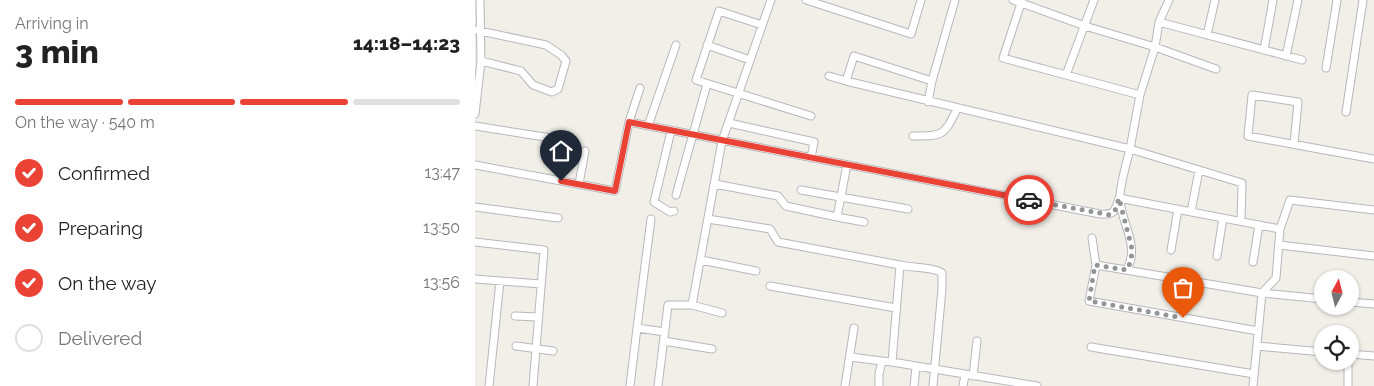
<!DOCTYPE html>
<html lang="en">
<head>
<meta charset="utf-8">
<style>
  :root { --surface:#fff; --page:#f6f6f6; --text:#222; --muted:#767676; --line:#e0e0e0; --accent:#ea4335 }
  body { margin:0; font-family:Raleway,sans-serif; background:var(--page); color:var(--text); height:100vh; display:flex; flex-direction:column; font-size:19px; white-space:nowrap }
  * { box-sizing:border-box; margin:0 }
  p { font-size:16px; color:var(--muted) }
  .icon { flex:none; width:28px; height:28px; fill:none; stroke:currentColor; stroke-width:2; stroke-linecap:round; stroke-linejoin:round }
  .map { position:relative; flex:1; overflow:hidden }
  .drawer { display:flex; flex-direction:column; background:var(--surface); width:475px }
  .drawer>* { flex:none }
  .needle { width:32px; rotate:7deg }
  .buttons { position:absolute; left:839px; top:270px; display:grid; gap:10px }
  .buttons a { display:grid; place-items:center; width:45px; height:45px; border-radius:50%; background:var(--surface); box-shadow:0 1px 4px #0004; font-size:25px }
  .pin { position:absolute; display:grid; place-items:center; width:42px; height:42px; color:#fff; margin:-51px -21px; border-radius:50% 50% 50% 0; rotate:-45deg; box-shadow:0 0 5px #0007 }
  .pin .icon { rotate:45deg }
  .courier { position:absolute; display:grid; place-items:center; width:50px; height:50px; margin:-25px; border:4px solid #ea4335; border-radius:50%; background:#fff; color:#222; box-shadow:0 1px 6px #0007 }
  .overview em { font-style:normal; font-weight:800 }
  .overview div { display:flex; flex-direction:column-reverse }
  .overview { display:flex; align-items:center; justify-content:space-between; height:85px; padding:0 15px }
  h1 { font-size:32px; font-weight:800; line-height:38px }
  .bar { display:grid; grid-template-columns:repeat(4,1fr); gap:8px 5px; align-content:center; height:60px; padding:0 15px }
  .bar i { height:6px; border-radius:4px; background:var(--line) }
  .bar .current { background:var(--accent) }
  .bar p { grid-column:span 4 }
  ol { padding:0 15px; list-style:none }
  li { display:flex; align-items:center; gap:15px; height:55px }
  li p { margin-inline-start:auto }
  li .icon { padding:5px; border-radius:50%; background:var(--accent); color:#fff; stroke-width:4 }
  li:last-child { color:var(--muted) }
  li i { width:28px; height:28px; border:2px solid var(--line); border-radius:50% }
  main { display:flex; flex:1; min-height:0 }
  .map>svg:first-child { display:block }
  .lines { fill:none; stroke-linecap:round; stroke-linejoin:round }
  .minor-casing { stroke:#b5b8bc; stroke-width:9 }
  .minor { stroke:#fff; stroke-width:7 }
  .done { stroke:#929495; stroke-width:5; stroke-dasharray:0 9 }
  .route { stroke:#ea4335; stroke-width:6 }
</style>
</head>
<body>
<main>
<section class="drawer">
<div class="overview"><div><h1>3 min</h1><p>Arriving in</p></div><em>14:18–14:23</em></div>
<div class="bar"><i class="current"></i><i class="current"></i><i class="current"></i><i></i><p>On the way · 540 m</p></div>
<ol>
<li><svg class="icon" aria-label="check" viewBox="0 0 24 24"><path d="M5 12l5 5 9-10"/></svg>Confirmed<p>13:47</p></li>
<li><svg class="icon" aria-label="check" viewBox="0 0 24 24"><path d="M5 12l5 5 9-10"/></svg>Preparing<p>13:50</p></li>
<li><svg class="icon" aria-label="check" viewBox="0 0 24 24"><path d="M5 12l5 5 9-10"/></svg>On the way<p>13:56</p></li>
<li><i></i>Delivered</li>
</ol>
</section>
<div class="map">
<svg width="899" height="386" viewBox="0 0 899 386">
  <rect width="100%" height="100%" fill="#f1efe8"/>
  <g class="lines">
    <defs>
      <path id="minor" d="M331 0 436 34 446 0
        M480 0 457 81 379 56 371 81 655 149C652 161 644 188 645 199 646 224 665 244 652 270
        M538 0 610 26 680 47 741 69
        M547 0 528 58 591 75 619 0
        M684 22 694 0
        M287 25 244 11 221 80 336 116
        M0 30 71 45 86 55 91 61 83 89 77 92 58 85 46 71 6 61
        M732 35 740 0
        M232 45 275 60
        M789 50 798 0
        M811 56 823 0
        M851 68 862 0
        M591 75 665 95 680 47 684 22 827 60
        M354 76 371 81
        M665 95 655 149 767 183 766 221
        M453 102 457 81
        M871 112 888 0
        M0 114 6 61 5 0
        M154 122 625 214C640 215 640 211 644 198L805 229 801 278 787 293 778 386
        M254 123 339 142 336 158
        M0 126 89 140
        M173 126 201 45
        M196 131 179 202 195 212 199 211
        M438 136C468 136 469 136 482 109
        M819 144 823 102 777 95 773 136C815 144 857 151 899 159
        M0 165 140 191 154 122 165 88
        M104 184 110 151
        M240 184 303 196 311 206 362 217 372 165
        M326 190 433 209
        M201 195 232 84
        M0 207 83 218
        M716 212 724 170
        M362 217 389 222
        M233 219 295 229 303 242 425 265 417 362 562 386
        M805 229 815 200 899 210
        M617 238 621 265
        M0 242 69 250 58 386
        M804 245 899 256
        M696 250 703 209
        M742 256 748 218
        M226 260 281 271
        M778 262 784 225
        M425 265C436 268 460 267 467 273V289L458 386
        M0 279 66 284
        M295 286 421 308
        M875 302 899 304
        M217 305 247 313
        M40 316 63 317
        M162 328 176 219
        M783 331 614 301 621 265 787 293 848 299
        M189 341 237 349
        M41 346 78 351
        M782 346 848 352
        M616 347 779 374
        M875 354 899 356
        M375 357 407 361
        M498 376 502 341
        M14 386 25 281
        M155 386 162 328 190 332
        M183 386 193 305H217L247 141 296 0
        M370 386 379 328
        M404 386V374L407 361 417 362
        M439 386 441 367
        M488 386 490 375
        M873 386V361"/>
    </defs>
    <use href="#minor" class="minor-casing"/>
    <use href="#minor" class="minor"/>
  </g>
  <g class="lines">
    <path class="done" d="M554 200 635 215 640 211 644 198 657 249 656 261 652 270 620 265 614 301 708 318"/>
    <path class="route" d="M86 181 140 191 154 122 554 200"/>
  </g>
</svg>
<div class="buttons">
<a><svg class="needle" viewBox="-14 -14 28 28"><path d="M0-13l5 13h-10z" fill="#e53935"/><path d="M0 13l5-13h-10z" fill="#767676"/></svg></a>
<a><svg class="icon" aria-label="locate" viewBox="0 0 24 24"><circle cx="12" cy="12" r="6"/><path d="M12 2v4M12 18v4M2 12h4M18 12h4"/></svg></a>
</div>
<div class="pin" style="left:708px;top:318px;background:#ea580c"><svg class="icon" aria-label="bag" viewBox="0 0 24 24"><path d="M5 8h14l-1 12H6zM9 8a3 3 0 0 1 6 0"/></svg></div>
<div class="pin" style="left:86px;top:181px;background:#1f2937"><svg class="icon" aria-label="home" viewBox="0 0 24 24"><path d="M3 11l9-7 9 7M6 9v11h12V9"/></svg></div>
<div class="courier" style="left:554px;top:200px"><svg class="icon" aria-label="car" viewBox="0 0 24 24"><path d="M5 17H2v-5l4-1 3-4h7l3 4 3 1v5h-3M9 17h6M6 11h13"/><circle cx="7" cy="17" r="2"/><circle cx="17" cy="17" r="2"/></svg></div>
</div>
</main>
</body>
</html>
